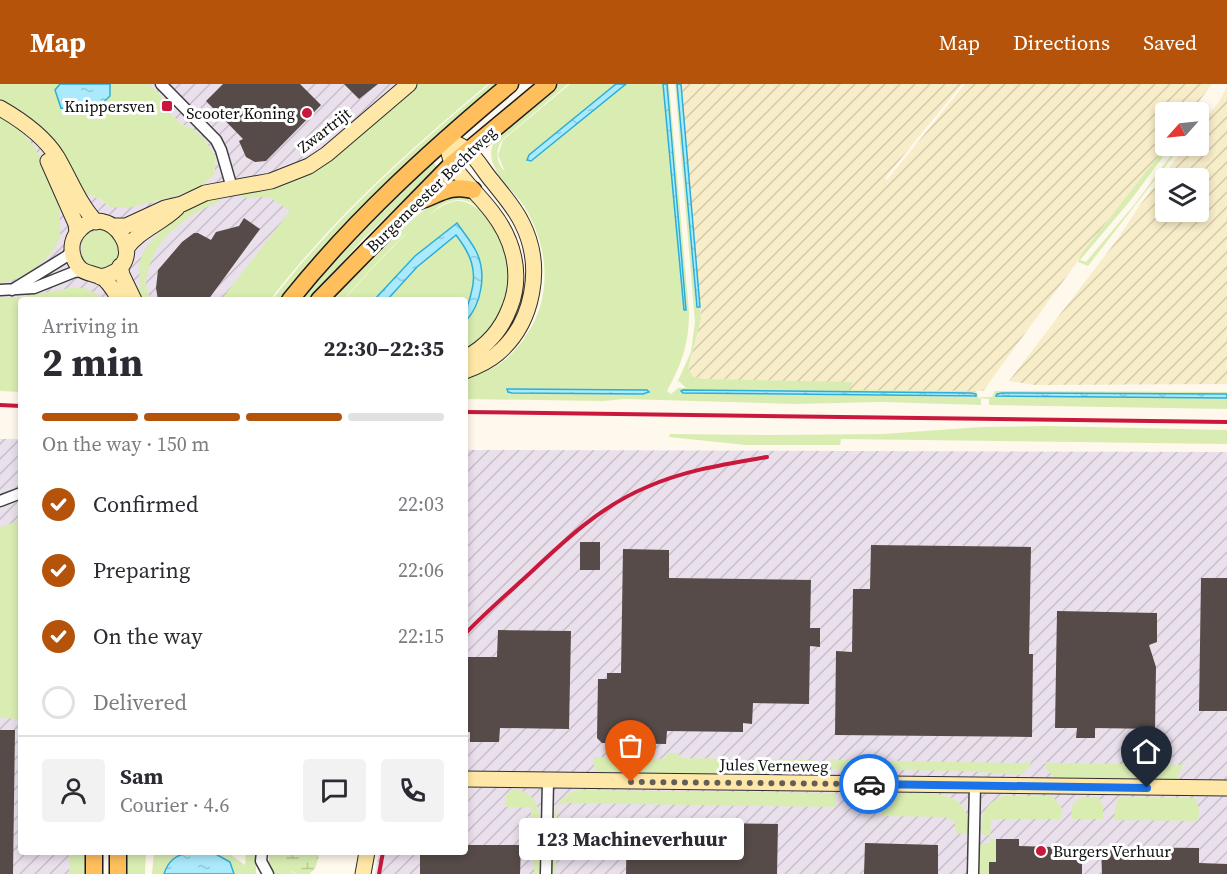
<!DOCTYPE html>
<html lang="en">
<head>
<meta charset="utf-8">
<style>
  :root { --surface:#fff; --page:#f2f2f3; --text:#2b2b33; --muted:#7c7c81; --line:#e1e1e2; --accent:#b45309 }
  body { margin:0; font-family:"Source Serif 4",serif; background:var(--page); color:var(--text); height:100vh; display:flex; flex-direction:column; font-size:22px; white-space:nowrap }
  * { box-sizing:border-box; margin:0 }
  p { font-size:20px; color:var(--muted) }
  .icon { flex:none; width:33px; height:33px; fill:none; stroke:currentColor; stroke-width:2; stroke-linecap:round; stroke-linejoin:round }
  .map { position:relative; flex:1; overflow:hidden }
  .details { position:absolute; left:18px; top:213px; width:450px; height:558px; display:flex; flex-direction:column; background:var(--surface); border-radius:6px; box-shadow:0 3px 9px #0003 }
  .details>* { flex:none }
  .needle { width:39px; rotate:243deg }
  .buttons { position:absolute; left:1155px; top:18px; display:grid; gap:12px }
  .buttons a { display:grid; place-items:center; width:54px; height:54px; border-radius:6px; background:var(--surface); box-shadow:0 3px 9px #0003; font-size:30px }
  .pin { position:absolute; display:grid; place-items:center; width:51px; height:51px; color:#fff; margin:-62px -26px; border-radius:50% 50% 50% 0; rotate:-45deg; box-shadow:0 0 6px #0007 }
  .pin .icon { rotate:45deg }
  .courier { position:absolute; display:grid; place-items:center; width:60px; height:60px; margin:-30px; border:4px solid #1a73e8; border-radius:50%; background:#fff; color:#222; box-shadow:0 2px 8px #0007 }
  .bubble { position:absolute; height:42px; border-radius:6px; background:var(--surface); box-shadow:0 3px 9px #0003; font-size:20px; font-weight:700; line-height:42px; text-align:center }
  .overview em { font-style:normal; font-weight:700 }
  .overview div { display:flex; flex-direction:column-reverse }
  .overview { display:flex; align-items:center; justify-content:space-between; height:102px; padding:0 24px }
  h1 { font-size:39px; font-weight:700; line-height:45px }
  .bar { display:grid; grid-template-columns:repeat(4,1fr); gap:9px 6px; align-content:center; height:72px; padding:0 24px }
  .bar i { height:8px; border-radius:4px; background:var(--line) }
  .bar .active { background:var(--accent) }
  .bar p { grid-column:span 4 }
  .line { display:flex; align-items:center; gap:15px; padding:0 24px; border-top:2px solid var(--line) }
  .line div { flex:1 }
  .round { display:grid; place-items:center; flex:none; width:63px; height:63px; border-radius:6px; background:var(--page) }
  ol { padding:0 24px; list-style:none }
  li { display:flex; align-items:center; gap:18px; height:66px }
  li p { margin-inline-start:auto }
  li .icon { padding:6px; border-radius:50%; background:var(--accent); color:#fff; stroke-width:4 }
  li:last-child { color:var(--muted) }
  li i { width:33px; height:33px; border:3px solid var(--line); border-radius:50% }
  header { display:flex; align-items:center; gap:36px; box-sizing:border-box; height:84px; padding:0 30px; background:var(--accent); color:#fff }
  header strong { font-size:28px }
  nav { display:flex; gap:33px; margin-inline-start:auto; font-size:21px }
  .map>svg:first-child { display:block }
  .industrial { fill:url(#industrial-furrows) }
  .farmland { fill:url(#farmland-furrows); fill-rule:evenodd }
  .grass { fill:#d9edb2; fill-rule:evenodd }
  .wetland { fill:url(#wetland-marsh) }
  .water { fill:url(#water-ripples); stroke:#2baed9; stroke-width:1.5 }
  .building { fill:#564b48 }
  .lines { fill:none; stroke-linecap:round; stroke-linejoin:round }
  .street-casing { stroke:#3f3f3f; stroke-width:13 }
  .secondary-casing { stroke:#2e2e2e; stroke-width:17 }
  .primary-casing { stroke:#1d1d1d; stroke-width:19 }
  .street { stroke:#fff; stroke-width:10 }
  .secondary { stroke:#ffe8a7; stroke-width:15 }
  .primary { stroke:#ffbf5c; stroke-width:16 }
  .rail { stroke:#c9183b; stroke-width:4 }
  .done { stroke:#615f5a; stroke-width:6; stroke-dasharray:0 10.8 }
  .route { stroke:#1a73e8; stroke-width:8 }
  .poi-dot { fill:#c9183b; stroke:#fff; stroke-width:2 }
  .labels { text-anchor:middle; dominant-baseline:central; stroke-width:6; stroke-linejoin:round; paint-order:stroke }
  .poi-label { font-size:16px; fill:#0c0c0c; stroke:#fff; text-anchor:end }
  .street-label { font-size:16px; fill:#0c0c0c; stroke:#fff }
</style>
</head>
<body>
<header>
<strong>Map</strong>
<nav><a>Map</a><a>Directions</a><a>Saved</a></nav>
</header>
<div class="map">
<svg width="1227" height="790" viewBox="0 0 1227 790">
  <defs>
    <pattern id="industrial-furrows" width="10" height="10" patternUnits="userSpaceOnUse" patternTransform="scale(1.5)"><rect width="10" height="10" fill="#e9e0ec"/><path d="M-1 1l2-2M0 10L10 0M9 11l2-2" fill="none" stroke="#c7bfc9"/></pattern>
    <pattern id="farmland-furrows" width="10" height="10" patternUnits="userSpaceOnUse" patternTransform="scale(1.5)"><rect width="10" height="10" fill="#f8edc9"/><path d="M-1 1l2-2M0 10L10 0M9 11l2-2" fill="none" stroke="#d3caab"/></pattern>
    <pattern id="wetland-marsh" width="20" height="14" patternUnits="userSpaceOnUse" patternTransform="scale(1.5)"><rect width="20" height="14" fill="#d9edb2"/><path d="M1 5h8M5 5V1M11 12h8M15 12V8" fill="none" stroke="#b9ca98"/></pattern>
    <pattern id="water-ripples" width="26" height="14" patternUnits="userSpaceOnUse" patternTransform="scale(1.5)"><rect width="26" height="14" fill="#abeafc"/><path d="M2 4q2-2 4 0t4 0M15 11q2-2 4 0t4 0" fill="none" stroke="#92c8d7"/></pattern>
  </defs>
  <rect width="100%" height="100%" fill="#fff8ec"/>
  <path class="industrial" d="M149 0H428L226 216H21L0 304V17L17 24 38 42 80 107 100 115 110 123 153 118 201 103 214 90 216 73 192 44 181 40 169 28 162 13Z
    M0 355H21V768H74L73 790H0Z
    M465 366 1227 368V790H375L379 768H465Z"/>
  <path class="farmland" d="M681 0H962L885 94 887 96 965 0H1212L1191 28H1166V62L1079 173 1080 174 983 307 847 306 852 299 702 295 693 292 688 285 701 235Z
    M1227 3V300L1035 301 1009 297 1117 156 1140 121 1186 62H1198L1199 45 1220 16ZM1166 94H1198V128H1166Z"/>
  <path class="grass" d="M0 0H60L55 6 109 12 110 0H149L162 13 169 28 181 40 192 44 203 53 216 73 214 91 201 103 176 112 128 124 110 123 100 115 80 107 38 42 17 24 0 17Z
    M418 0H488C409 66 333 134 270 216H221L290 127 269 113 237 114 248 108 286 100 321 83 405 14Z
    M490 0H500C421 66 345 134 280 216H272C335 134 411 66 490 0Z
    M559 0H568L502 56C495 68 496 78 505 88L498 71 503 56 570 0H616L529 71 527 76 531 77 626 0H663L684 226 686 225 667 0H669L689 228C689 260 682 279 667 307L671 310 678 304H686L679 297 677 299 691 268 695 238 675 0H677L696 222 700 223 701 235 688 285 693 292 702 295 853 298 848 306 976 307 979 315 981 313H992L995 307 1227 308V310L1002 309 996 311 1227 314V325L989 321V315L981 314V321L882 318 796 320 625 315 603 317 465 315V294C493 288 511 275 527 250 554 210 548 158 522 119 513 107 500 97 494 82 489 72 491 61 497 52ZM507 305 647 306V310L512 309 508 308ZM683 306 970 309 976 310 974 313 683 309Z
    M0 32C38 54 47 84 61 123 57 131 62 141 60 151 55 175 23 196 0 199Z
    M1166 62H1171L1130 117 1080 176 1086 178 1134 121 1178 62H1181L1088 182 1078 178 1080 174 1079 173Z
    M434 79 438 83 363 155 309 216H298L349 156 427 82Z
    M448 111 470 113 501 148 511 197 498 237 465 269C465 260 463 249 465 241 466 233 475 224 478 216 489 184 475 164 457 140L415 172 374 216H344C364 193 428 120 456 117 466 116 473 122 481 126 473 118 463 114 452 117 441 119 433 128 425 134 394 158 369 187 343 216H333C367 177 402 136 448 111Z
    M215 115 221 117C186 130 149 158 146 198 146 204 149 210 150 216H138L135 209 140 202C140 193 137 183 141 174 148 153 192 116 215 115Z
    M81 165a19 19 0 1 1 38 0a19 19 0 1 1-38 0Z
    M456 151C475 176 480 195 465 224V216H387L417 183Z
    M70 204C84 202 94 207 104 216H21V308L0 307V214L20 213Z
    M1047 342 1227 346V360L841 355 840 361H746L669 353 670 350 772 351 883 350 981 343Z
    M21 436V635L0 634V443Z
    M666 669H679L680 674 737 675 738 681 732 690 597 688 593 679V673L666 675Z
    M754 675 814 676V680L807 687 758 690 753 681Z
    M829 676 1021 679 1031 678 1030 682 1020 691 965 687 833 685 829 681Z
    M1185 676 1177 695 1054 694 1046 684 1045 678 1054 679 1125 680 1127 678 1180 681Z
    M512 705C552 707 540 762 540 790H534V767H531V724L506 723V712Z
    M580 706 836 709V723L562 719 557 723 556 790H552C553 763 543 711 580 706Z
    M887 710C908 710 955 703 965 727 969 734 968 742 968 750H957L954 737 945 733 881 732V720Z
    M1005 712H1052L1061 722V735H991L990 754 996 755V778H990L989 790H980V761L983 759H989V751H984L981 748C981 730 986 717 1005 712Z
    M1081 713H1099L1103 723V735H1071L1072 722Z
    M1119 713 1195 714 1199 724 1198 737 1114 736 1115 723Z
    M69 768H86L85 790H69Z
    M124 768H146L145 790H123Z
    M154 768H189C176 771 168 778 164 790H152Z
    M208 768H227L245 781 246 768H256V790H234L230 778 214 769Z
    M269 768H284L285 778 291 788 297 790H275L269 779Z"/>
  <path class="wetland" d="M284 768H320L315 785 309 790H297L289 786 285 778Z"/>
  <path class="water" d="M60 0H110V12L90 31 61 24 55 6Z
    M616 0H626L531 77 527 76 529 71Z
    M663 0H667L686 226H684Z
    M677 0H681L700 223H697Z
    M457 139C463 148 471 157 476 167 487 189 482 220 465 238 465 224 468 223 471 210 478 186 470 169 456 151L417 183 387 216H374L415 172Z
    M507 305 647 306 649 308 643 310 512 309 508 308Z
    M683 306 971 309 976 310V312L683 309 681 307Z
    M1002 309 1227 310V314L996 312 997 310Z
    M189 768 214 769 230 778 234 790H164C168 777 176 771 189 768Z"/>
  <path class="building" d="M223 0H300L321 21 266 77 255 78 246 73 239 57 243 55 206 17Z
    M344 0H378L359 15Z
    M244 134 260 145 208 216H158L156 204 158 186 182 158 194 149H198L211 156 216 148 239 142Z
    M580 458H600V486H580Z
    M871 461 1031 463 1029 570H1033L1032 653 835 651 836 567 852 568 853 505H870Z
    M623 465 669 466V494L811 496 810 544H820V563L810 562 809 620 753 619 752 640 743 639V648L667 647 666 660 602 659 597 654 598 595H607V589H621Z
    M1201 494H1227V627H1199Z
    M1057 527 1157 529V558L1149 561 1156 583 1155 645 1095 644V654H1076L1077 644H1055Z
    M498 546 571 547 569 645 500 644 499 658H470V648H465L466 573H497Z
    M0 646H15L13 790H0Z
    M627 738 778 740 777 790H626Z
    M996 755H1019V762L1053 763V776H1082V790H989V778H996Z
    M865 759 938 761V790H864Z
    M465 761H521L520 790H420V768H465Z
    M1101 763 1199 764V779L1227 780V790H1102Z"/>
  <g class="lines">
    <defs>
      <path id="street" d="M161 0 216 56 221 66 232 104
        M0 206 34 204 74 188 82 187
        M12 206 67 172 72 166
        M0 417 21 409
        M262 768 261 777 268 790
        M546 790 548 697
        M973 790 975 701"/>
      <path id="secondary" d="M0 24C21 36 44 52 57 73 70 95 79 120 96 138
        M446 55C453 58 461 61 467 66 477 74 484 88 493 98 503 111 515 124 522 139 544 182 534 239 497 270 488 278 476 283 465 287
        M446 55C448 63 449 74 453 81 464 98 480 112 492 128 513 155 523 190 510 223 502 245 486 263 465 274
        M48 77 76 140 77 149
        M114 142H126L165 124 182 120 205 109 271 97 309 82 327 70 409 0
        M126 165C138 147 162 139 177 124
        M120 182 122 191 134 216
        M100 193C158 182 107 109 77 149 71 157 71 167 74 175 81 192 91 187 103 194 110 199 115 209 120 216
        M465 695 1227 704
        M363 790 367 768"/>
      <path id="primary" d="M419 117C440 110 449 100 473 106
        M290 216C355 135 431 66 510 0
        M319 216 452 80 548 0
        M118 768V790
        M94 790V768"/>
    </defs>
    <use href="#street" class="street-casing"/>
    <use href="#secondary" class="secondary-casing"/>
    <use href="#primary" class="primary-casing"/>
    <use href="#street" class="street"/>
    <use href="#secondary" class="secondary"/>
    <use href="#primary" class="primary"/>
    <path class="rail" d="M0 321 21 322
      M465 328 1227 338
      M465 550C485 529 507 510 529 490 565 456 601 422 647 403 685 386 726 380 767 373
      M379 790 383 768"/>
  </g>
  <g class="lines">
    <path class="done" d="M631 698 869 700"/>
    <path class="route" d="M869 700 1147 704"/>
  </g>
  <g class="poi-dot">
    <rect x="161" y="16" width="12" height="12" rx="3"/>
    <circle cx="307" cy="29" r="6"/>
    <circle cx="1041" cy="767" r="6"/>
  </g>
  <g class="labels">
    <g class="poi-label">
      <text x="155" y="22">Knippersven</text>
      <text x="295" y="29">Scooter Koning</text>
      <text x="1053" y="767" text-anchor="start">Burgers Verhuur</text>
    </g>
    <g class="street-label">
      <text transform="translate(324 46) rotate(-38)">Zwartrijt</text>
      <text transform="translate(431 105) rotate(-44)">Burgemeester Bechtweg</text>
      <text transform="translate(774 681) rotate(1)">Jules Verneweg</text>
    </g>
  </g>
</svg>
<div class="buttons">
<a><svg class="needle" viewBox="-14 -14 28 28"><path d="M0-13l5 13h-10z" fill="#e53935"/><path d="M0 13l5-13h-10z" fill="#7c7c81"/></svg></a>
<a><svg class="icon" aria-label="layers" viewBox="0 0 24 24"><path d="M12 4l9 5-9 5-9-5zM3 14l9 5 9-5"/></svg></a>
</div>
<div class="pin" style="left:631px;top:698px;background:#ea580c"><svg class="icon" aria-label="bag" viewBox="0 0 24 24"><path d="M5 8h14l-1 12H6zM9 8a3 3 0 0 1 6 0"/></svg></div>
<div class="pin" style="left:1147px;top:704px;background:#1f2937"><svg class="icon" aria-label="home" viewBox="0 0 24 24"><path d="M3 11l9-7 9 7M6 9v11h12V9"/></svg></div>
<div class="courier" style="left:869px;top:700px"><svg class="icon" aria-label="car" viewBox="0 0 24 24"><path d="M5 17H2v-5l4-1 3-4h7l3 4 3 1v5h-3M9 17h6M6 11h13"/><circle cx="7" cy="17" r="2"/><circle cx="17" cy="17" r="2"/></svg></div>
<div class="bubble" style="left:519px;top:734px;width:225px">123 Machineverhuur</div>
<section class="details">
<div class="overview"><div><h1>2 min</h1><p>Arriving in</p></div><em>22:30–22:35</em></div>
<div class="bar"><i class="active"></i><i class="active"></i><i class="active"></i><i></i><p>On the way · 150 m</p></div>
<ol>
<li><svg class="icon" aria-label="check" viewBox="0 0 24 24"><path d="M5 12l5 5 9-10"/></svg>Confirmed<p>22:03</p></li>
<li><svg class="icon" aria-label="check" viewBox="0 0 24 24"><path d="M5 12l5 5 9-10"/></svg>Preparing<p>22:06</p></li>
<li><svg class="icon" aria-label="check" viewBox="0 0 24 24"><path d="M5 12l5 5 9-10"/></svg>On the way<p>22:15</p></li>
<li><i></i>Delivered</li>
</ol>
<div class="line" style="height:108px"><a class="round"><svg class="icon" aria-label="person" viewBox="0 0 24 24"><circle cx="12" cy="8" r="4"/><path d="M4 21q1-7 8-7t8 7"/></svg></a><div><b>Sam</b><p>Courier · 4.6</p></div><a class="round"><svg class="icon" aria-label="chat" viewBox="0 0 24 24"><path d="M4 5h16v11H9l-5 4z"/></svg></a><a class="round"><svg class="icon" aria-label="phone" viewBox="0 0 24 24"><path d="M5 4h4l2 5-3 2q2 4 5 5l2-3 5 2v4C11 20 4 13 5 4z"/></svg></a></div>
</section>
</div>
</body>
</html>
